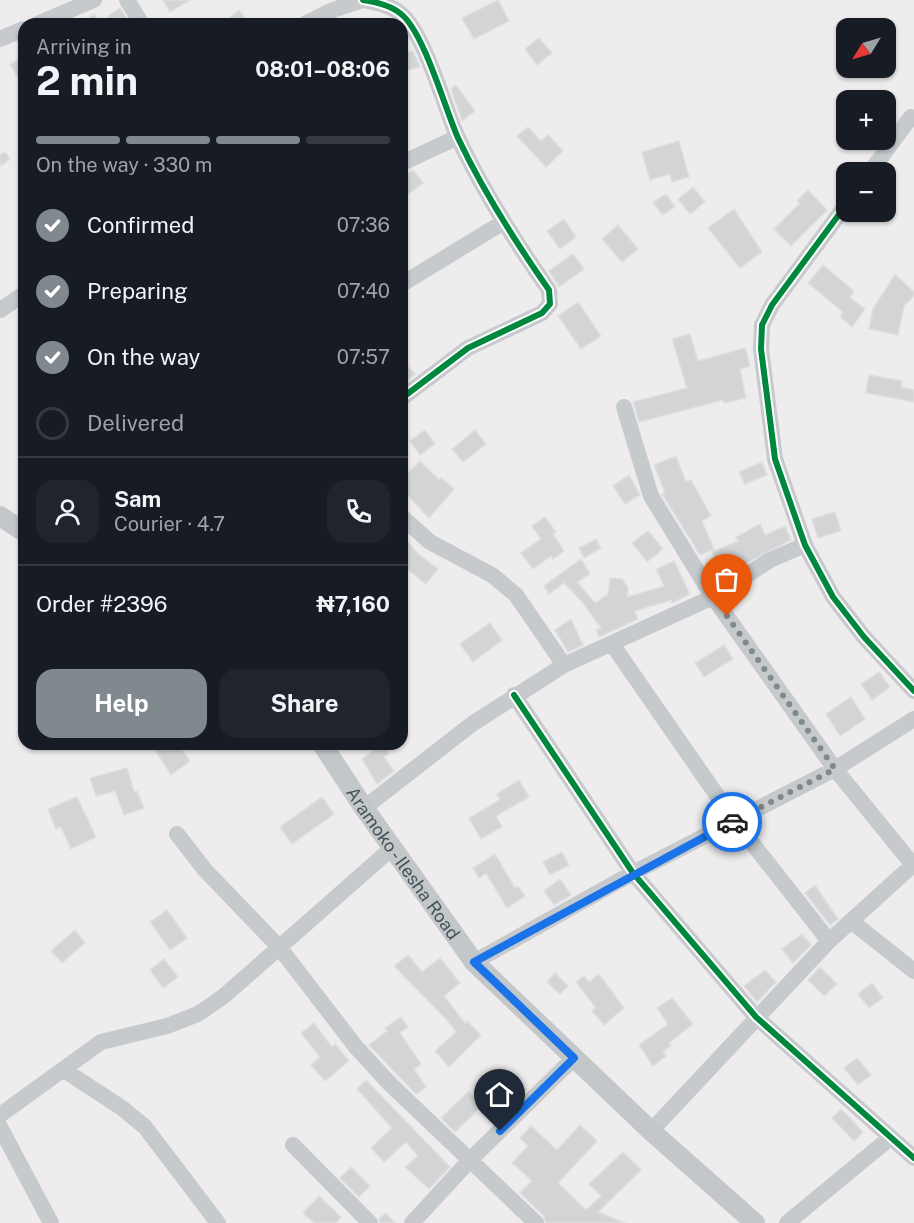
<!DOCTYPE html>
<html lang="en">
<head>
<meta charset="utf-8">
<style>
  :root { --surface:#171b24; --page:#20242c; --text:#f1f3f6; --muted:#9ea1a6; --line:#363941; --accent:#80898d }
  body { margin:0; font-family:"Public Sans",sans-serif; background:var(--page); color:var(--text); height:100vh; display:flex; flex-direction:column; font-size:22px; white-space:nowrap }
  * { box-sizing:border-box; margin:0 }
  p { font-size:20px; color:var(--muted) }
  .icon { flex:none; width:33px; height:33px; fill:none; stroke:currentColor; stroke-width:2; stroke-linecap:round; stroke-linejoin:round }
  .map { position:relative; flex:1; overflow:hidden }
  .details { position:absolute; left:18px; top:18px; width:390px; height:732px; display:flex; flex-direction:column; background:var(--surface); border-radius:18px; box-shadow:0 2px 4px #0004 }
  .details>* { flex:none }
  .needle { width:39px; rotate:233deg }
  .controls { position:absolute; left:836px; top:18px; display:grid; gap:12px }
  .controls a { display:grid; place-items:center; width:60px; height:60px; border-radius:12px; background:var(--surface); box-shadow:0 2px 4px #0004; font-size:30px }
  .pin { position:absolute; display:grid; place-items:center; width:51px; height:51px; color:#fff; margin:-62px -26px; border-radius:50% 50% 50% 0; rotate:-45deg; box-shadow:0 0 6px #0007 }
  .pin .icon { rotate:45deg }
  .courier { position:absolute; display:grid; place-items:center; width:60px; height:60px; margin:-30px; border:4px solid #1a73e8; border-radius:50%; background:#fff; color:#222; box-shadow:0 2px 8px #0007 }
  .summary em { font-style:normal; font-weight:700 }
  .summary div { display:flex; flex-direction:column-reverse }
  .summary { display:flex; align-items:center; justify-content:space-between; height:102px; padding:0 18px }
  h1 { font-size:39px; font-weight:700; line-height:45px }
  .bar { display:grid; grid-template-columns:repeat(4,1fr); gap:9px 6px; align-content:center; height:72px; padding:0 18px }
  .bar i { height:8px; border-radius:4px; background:var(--line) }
  .bar .active { background:var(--accent) }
  .bar p { grid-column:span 4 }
  .line { display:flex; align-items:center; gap:15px; padding:0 18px; border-top:2px solid var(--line) }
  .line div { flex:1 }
  .round { display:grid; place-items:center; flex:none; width:63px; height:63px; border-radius:18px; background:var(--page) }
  ol { padding:0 18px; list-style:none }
  li { display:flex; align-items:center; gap:18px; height:66px }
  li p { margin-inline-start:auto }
  li .icon { padding:6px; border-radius:50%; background:var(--accent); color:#fff; stroke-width:4 }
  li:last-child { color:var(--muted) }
  li i { width:33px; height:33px; border:3px solid var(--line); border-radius:50% }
  .action { display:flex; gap:12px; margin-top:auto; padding:12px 18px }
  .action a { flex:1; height:69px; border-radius:18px; background:var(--accent); color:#fff; font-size:24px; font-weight:700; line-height:69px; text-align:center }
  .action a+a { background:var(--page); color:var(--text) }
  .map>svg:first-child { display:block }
  .building { fill:#d3d4d6; stroke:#dfdee0; stroke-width:1.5 }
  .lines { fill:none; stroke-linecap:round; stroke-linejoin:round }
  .minor { stroke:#c6cacc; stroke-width:16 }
  .major { stroke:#c3c7ca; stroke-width:20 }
  .cycleway-casing { stroke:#fff; stroke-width:10 }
  .cycleway { stroke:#00873e; stroke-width:6 }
  .done { stroke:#80898d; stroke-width:6; stroke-dasharray:0 10.8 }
  .route { stroke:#1a73e8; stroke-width:8 }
  .labels { text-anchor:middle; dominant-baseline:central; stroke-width:4.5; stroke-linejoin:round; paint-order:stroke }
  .street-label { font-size:18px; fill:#445459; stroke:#fff }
</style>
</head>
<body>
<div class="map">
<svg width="914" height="1223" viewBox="0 0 914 1223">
  <rect width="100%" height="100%" fill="#eeeced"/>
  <path class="building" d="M163 0H190L170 12Z
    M498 0 509 21 474 39 462 18Z
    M120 8 130 24H111L107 17Z
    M239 10 250 24H222Z
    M94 14 101 24H80Z
    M539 38 552 53 537 65 525 49Z
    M413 51 420 67 403 71 402 53Z
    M24 56V88L10 64Z
    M456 85 475 111 462 121 451 89Z
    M528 127 541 141 548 135 563 151 546 167 517 136Z
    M679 141 689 177 672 182 670 174 650 180 642 152Z
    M5 152 10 159 0 166V155Z
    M413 170 423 183 407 195 402 188V177Z
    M693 187 705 202 690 214 678 199Z
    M808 190 827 210 791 246 774 229 800 203 797 201Z
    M666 194 675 207 662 215 653 202Z
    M734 209 762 252 740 268 708 228Z
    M564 219 576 237 560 249 547 231Z
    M618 225 638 249 622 262 602 239Z
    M573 254 584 269 559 287 549 271Z
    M823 265 854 291 850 298 865 309 852 327 840 317 843 312 808 283Z
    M895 274 914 292V296L904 306 898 335 869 329 873 309Z
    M578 302 601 336 581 349 558 316Z
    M690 334 698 361 745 348 750 366 740 369 746 398 724 403 723 400 639 422 633 402 687 388 672 339Z
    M402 360 415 374 402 385Z
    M869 375 902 381 901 387 914 390V402L866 393Z
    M425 430 435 444 420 455 410 441Z
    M475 430 486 444 463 462 452 449Z
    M676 456 686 482 691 480 711 516 702 521 714 549 700 555 662 494 665 492 654 465Z
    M420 461 439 480 441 478 454 489 429 518 402 489V479Z
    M762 462 767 475 745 484 739 472Z
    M629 475 640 495 625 504 613 486Z
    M835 512 841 531 818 538 812 519Z
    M545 517 556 532 553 534 564 551 553 559 551 556 533 569 521 553 541 539 532 526Z
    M760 524 765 535 785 526 791 540 723 575 712 552 738 541 736 537Z
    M648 531 663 549 647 562 632 543Z
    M402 534 417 553 438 569 426 584 402 565Z
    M596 539 601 548 584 558 579 548Z
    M581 559 590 574 577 582 595 603 608 594 610 578 622 579 628 588 627 597 664 586 656 569 674 561 690 594 672 603 671 600 635 611 638 619 599 637 596 630 601 628 583 603 564 583 549 594 544 586Z
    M571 619 583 645 568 652 555 630Z
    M490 623 502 640 473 662 460 644Z
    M724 645 733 659 704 677 695 663Z
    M879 672 890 687 872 700 861 684Z
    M851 697 865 719 840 736 826 714Z
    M151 744H178L190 761 171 775Z
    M382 744 389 753 384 757 394 771 377 784 362 759Z
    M127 768 134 792 137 791 144 808 124 815 115 791 96 796 90 778Z
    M519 780 529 797 496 816 502 827 481 839 469 818 500 800 497 794Z
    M77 797 96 837 71 849 61 827 56 829 48 809Z
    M322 797 334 814 292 844 280 827Z
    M562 852 569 865 550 875 543 862Z
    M495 854 515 888 518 886 525 896 507 908 486 873 479 878 473 868Z
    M560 879 571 895 554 905 544 891Z
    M815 885 838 919 830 925 805 893Z
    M167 910 187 938 170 950 150 922Z
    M75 930 85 943 62 963 51 951Z
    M802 934 811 945 793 963 782 949Z
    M408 955 422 972 440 958 460 983 444 996 465 1023 467 1021 481 1035 449 1067 435 1051 456 1032 446 1019 394 966Z
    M164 959 178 977 163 988 150 970Z
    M820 967 837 984 824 996 808 980Z
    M765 970 776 982 757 1002 744 986Z
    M555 973 568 986 560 994 547 982Z
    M599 974 624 1008 604 1025 592 1011 596 1008 576 982 584 976 589 982Z
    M872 983 883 998 869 1008 858 994Z
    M672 998 693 1024 669 1043 671 1046 663 1051 666 1056 653 1066 639 1045 668 1024 657 1008Z
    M401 1017 408 1027 400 1033 421 1064 414 1069 426 1087 416 1094 369 1045 387 1031 385 1028Z
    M314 1023 332 1047 335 1044 349 1061 325 1081 311 1065 320 1057 301 1033Z
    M857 1058 871 1075 858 1085 844 1068Z
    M366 1080 450 1167 429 1189 405 1167 418 1156 406 1142 384 1162 371 1148 392 1128 357 1089Z
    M469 1091 482 1106 455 1132 441 1118Z
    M841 1109 863 1132 854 1141 832 1118Z
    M580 1125 597 1141 558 1183 586 1210 601 1196 589 1184 623 1152 641 1170 598 1212 625 1223H546L543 1215 520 1193 532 1181 512 1163 528 1146 520 1138 531 1126 557 1150Z
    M351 1167 370 1186 359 1197 340 1178Z
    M319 1196 341 1217 336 1223H314L303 1213Z
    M386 1213 395 1223H380L379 1219Z"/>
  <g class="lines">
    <path class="minor" d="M127 0 142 24
      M363 0C376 2 391 5 401 14 424 32 445 109 458 138 484 193 514 240 549 290L550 304 542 313 468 348 402 398
      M37 24 94 0
      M305 24 333 10 363 0
      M0 39 24 29
      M402 163 458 137
      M870 172 911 117
      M846 205 772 305 762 325 761 349 775 459 805 545 833 597 864 637 914 691
      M402 284 502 223
      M0 310 24 294
      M624 407 651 496 713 597 835 769 913 865
      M402 517 430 542 492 575 516 595 564 665
      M612 644 734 820 829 941
      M514 695 633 873 756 1017 914 1158
      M364 808 472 724 564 665 713 597 770 560 805 545
      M177 834 205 870 279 947 356 1047 390 1084 536 1223
      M851 921 914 971
      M474 962 633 873 835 769 914 719
      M64 1070 122 1108 145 1127 218 1223
      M0 1115 101 1042 167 1026 198 1014 224 996 392 848
      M0 1127 51 1223
      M651 1131 829 941 914 864
      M293 1145 370 1223
      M412 1223 470 1160 574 1058
      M787 1223 890 1138"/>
    <g class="major">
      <path d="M0 516 24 532"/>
      <path id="s1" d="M322 744 364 808 474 962 651 1131 755 1223"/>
    </g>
    <defs>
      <path id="cycleway" d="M363 0C376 2 391 5 401 14 424 32 445 109 458 138 484 193 514 240 549 290L550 304 542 313 468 348 402 398
        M846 205 772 305 762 325 761 349 775 459 805 545 833 597 864 637 914 691
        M514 695 633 873 756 1017 914 1158"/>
    </defs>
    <use href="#cycleway" class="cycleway-casing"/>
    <use href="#cycleway" class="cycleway"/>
  </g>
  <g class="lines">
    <path class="done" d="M727 616 835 769 732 822"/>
    <path class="route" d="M500 1131 574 1058 474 962 732 822"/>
  </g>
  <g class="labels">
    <g class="street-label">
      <text stroke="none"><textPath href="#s1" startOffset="144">Aramoko - Ilesha Road</textPath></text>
    </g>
  </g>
</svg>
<div class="controls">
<a><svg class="needle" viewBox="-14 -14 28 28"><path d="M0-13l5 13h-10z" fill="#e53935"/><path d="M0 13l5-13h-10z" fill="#9ea1a6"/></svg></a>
<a>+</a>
<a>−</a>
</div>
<div class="pin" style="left:727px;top:616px;background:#ea580c"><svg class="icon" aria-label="bag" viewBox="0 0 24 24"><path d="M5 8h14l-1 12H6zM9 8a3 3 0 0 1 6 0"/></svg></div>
<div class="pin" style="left:500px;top:1131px;background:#1f2937"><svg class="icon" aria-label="home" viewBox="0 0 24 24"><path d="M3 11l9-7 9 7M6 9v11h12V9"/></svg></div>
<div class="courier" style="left:732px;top:822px"><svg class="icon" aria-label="car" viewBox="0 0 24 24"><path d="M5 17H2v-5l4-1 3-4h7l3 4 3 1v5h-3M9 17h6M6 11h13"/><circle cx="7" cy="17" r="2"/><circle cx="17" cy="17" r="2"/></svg></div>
<section class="details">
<div class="summary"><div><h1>2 min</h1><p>Arriving in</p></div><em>08:01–08:06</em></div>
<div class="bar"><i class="active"></i><i class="active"></i><i class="active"></i><i></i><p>On the way · 330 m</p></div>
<ol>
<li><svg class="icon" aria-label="check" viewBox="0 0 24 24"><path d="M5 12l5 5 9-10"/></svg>Confirmed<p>07:36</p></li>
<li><svg class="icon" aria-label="check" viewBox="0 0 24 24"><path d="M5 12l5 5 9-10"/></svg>Preparing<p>07:40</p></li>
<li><svg class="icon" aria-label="check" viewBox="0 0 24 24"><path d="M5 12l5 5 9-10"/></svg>On the way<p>07:57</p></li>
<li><i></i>Delivered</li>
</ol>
<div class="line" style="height:108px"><a class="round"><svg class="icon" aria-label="person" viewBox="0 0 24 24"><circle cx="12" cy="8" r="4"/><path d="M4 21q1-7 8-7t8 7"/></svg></a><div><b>Sam</b><p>Courier · 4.7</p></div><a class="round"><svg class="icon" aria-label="phone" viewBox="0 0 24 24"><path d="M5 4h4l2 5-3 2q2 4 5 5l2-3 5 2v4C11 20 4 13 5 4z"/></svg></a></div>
<div class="line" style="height:78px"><div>Order #2396</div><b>₦7,160</b></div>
<div class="action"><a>Help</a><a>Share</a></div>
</section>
</div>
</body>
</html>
